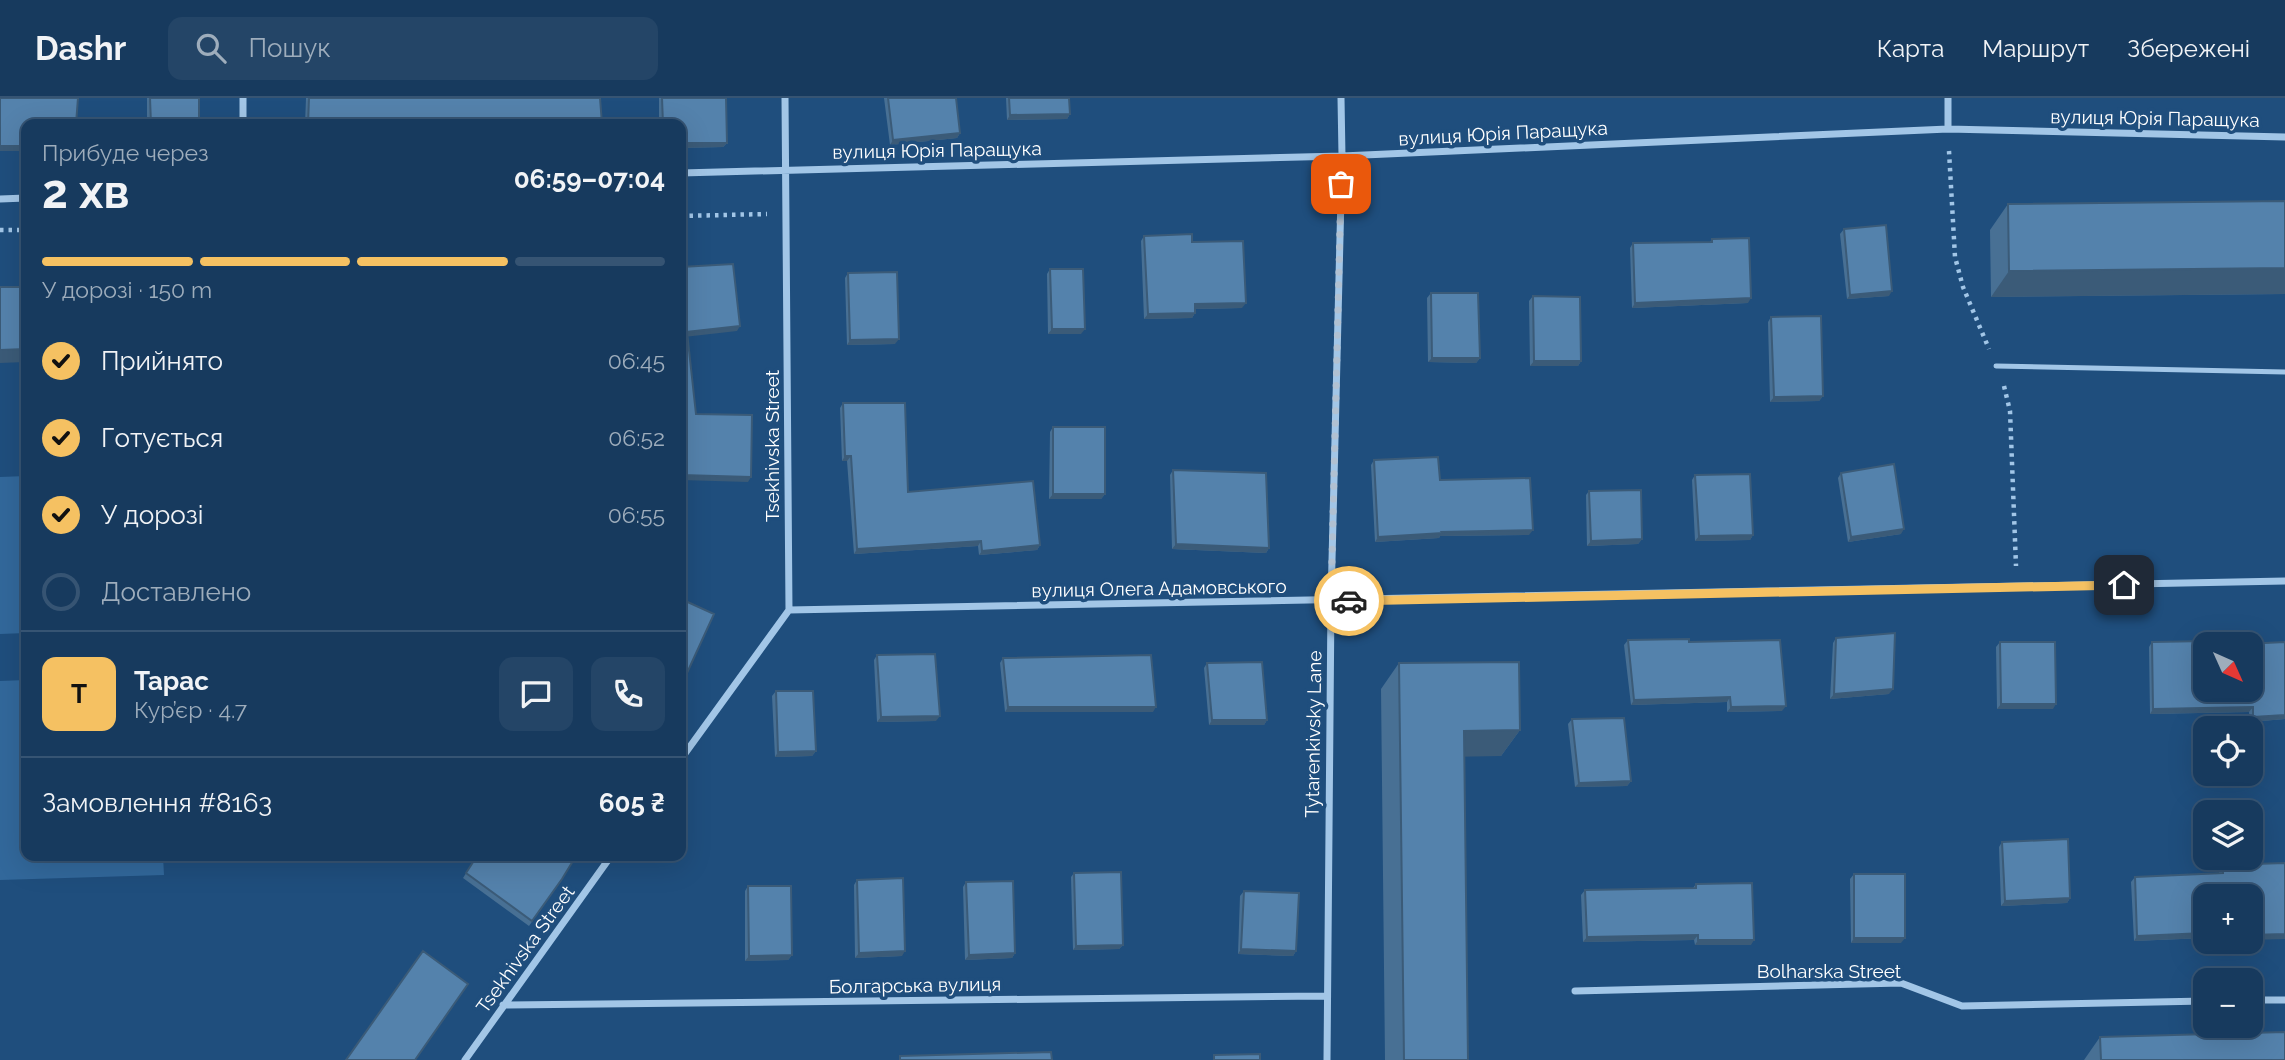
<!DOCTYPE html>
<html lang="uk">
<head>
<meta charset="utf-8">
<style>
  :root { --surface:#173a5e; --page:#244567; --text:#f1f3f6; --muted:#9eadbc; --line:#365473; --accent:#f5c162 }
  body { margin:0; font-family:Raleway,sans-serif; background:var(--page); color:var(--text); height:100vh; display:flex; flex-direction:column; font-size:26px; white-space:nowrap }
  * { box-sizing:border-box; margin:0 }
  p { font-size:23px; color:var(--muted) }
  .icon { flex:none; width:38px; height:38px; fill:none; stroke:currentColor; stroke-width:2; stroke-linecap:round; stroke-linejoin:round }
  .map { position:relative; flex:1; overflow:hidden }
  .sheet { position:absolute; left:21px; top:21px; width:665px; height:742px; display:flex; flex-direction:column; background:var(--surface); border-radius:14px; box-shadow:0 7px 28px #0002,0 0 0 2px var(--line) }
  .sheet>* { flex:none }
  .needle { width:46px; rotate:135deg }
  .controls { position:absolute; left:2193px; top:534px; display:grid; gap:14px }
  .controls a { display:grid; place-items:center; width:70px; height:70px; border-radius:14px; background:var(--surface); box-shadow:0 7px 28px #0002,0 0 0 2px var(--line); font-size:35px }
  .pin { position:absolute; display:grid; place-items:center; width:60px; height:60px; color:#fff; margin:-30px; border-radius:14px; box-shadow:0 4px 10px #0006 }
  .courier { position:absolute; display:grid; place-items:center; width:70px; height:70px; margin:-35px; border:5px solid #f5c162; border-radius:50%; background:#fff; color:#222; box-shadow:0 2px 9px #0007 }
  .head em { font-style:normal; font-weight:700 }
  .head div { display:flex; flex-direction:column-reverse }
  .head { display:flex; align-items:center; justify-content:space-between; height:119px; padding:0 21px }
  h1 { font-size:46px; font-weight:700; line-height:52px }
  .bar { display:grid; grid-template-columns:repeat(4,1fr); gap:10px 7px; align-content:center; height:84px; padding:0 21px }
  .bar i { height:9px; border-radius:5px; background:var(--line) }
  .bar .on { background:var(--accent) }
  .bar p { grid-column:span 4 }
  .line { display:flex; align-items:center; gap:18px; padding:0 21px; border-top:2px solid var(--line) }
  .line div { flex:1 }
  .round { display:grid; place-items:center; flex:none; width:74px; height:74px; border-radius:14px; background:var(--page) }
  ol { padding:0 21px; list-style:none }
  li { display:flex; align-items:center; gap:21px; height:77px }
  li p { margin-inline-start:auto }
  li .icon { padding:7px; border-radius:50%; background:var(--accent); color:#111; stroke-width:4 }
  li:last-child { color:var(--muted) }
  li i { width:38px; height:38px; border:4px solid var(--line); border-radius:50% }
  header { display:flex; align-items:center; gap:42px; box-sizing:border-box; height:98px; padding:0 35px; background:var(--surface); border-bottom:2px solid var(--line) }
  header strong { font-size:33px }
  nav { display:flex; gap:38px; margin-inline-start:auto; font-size:24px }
  .search { width:490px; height:63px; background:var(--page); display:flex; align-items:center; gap:18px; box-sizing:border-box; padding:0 24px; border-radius:14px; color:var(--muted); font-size:26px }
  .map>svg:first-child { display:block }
  .green { fill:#32689b }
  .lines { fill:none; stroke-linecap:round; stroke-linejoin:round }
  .path { stroke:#a2c6e7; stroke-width:4.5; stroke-dasharray:3.5 5; stroke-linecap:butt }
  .service { stroke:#a2c6e7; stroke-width:5 }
  .minor { stroke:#a2c6e7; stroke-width:7 }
  .wall { fill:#487094 }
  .shaded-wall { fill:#3b5b78 }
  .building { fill:#5482ac; stroke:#3b5b78; stroke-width:2 }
  .done { stroke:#b1c1d2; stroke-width:7; stroke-dasharray:0 12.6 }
  .route { stroke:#f5c162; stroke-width:9 }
  .labels { text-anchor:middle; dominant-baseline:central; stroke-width:7; stroke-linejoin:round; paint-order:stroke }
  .street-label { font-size:19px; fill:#fff; stroke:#1f4e7d }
</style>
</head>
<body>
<header>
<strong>Dashr</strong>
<div class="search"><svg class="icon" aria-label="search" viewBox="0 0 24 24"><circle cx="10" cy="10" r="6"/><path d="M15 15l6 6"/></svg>Пошук</div>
<nav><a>Карта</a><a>Маршрут</a><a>Збережені</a></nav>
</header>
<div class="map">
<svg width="2285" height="962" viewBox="0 0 2285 962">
  <rect width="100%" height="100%" fill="#1f4e7d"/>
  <path class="green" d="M26 378V535L0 536V379Z
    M26 582V758H163L164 777 0 782V583Z"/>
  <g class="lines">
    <path class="path" d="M1949 53 1955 159 1963 189 1989 251
      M681 118 767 116
      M0 132H26
      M2004 288 2010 313 2016 468"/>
    <path class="service" d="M1996 268 2285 274"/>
    <path class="minor" d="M243 0V26
      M1948 0V31
      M681 75 1342 58 1948 31 2285 39
      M0 101 26 100
      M789 512 2285 483
      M681 661 789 512 785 0
      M1575 893 1901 885 1962 908 2205 903
      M2250 902H2285
      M503 907 1326 898
      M465 962 611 758
      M1327 962 1331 503 1342 58 1341 0"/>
  </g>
  <path class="wall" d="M147 0H199V26H147Z
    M306 0H600L602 26H305Z
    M659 0H726L727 45 723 49 681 50V26H659Z
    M884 0H956L960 35 957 40 890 47Z
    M1006 0H1069L1070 16 1067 21 1007 22Z
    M2285 103V196L1991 199 1990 132 2008 106Z
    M1844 131 1889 198 1847 201 1840 136Z
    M1144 138 1192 144 1242 210 1195 211V215L1192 220 1144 221 1141 143Z
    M1712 141 1748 205 1632 210 1630 150 1633 145 1710 144Z
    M1050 171 1081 236H1048L1047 176Z
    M848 175 895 246 847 247 845 180Z
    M1431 195 1480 260 1476 265 1428 264 1427 200Z
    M1533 198 1581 263 1578 268H1530L1529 203Z
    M1771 219 1823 298 1819 303 1770 304 1768 224Z
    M843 305 908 394 1040 447 1037 452 979 457 978 448 854 456 847 363H842L840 310Z
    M1053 329 1105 396 1101 401H1049L1050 334Z
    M1374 362 1440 382 1529 437 1440 438 1439 440 1375 444 1371 367Z
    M1173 372 1269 450 1266 455 1172 451 1170 377Z
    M1841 375 1901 436 1848 444 1838 380Z
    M1695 377 1753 437 1750 442 1695 443 1692 382Z
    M1589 393 1642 441 1638 446 1587 448 1586 397Z
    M1836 540 1889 596 1830 601 1833 545Z
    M1628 542 1689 544 1782 613 1727 614V604L1631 607 1624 547Z
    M2000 544 2053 611H1997L1996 549Z
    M2152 544 2205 592 2285 621 2250 624 2249 614 2150 616 2149 549Z
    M877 557 936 623 877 624 874 562Z
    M1003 560 1153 614H1005L1000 565Z
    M1207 565 1267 622 1264 627H1209L1204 570Z
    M1399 565 1520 632 1501 658H1464L1468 962H1385L1381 591Z
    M776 593 816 653 812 658 775 659 772 598Z
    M1572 621 1631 683 1627 688 1575 689 1568 626Z
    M2002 744 2070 800 2067 805 2001 808 1999 749Z
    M477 758 558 786 529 828 463 780Z
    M2223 767 2250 842 2205 798V840L2134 843 2131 784 2135 779 2219 776V772Z
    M1074 775 1123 847 1119 851 1073 852 1071 779Z
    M1854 776 1901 845H1851L1850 781Z
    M857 782 902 858 855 860 854 787Z
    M966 784 1015 855 1012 860 965 862 963 789Z
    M1696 786 1751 847H1695L1694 842 1583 844 1581 797 1585 792 1693 790Z
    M748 788 792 857 788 862 745 863V793Z
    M1244 793 1296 853 1293 858 1238 856 1240 798Z
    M2100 939 2285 962H2084Z"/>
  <path class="shaded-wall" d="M1070 16 1067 21 1007 22 1010 17Z
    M960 35 957 40 890 47 893 42Z
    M681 45H727L723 49 681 50Z
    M0 48H26V53H0Z
    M2285 170V196L1991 199 2009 173Z
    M1892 193 1889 198 1847 201 1850 197Z
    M1751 200 1748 205 1632 210 1635 205Z
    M1246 205 1242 210 1191 211 1195 206Z
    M1195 215 1192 220 1144 221 1148 216Z
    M740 228 737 233 684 239 687 234Z
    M1052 231H1085L1081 236H1048Z
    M899 241 895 246 847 247 850 242Z
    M26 251V264L0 265V252Z
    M1432 260H1480L1476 265 1428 264Z
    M1534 263H1581L1578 268H1530Z
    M1823 298 1819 303 1770 304 1774 299Z
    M845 358H851L847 363H842Z
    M681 377 751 379 748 384 681 382Z
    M1053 396H1105L1101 401H1049Z
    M1904 431 1901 436 1848 444 1851 439Z
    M1533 432 1529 437 1440 438 1439 440 1375 444 1378 439 1442 434Z
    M1753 437 1750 442 1695 443 1699 438Z
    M1642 441 1638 446 1587 448 1591 443Z
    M981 443 978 448 854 456 857 451Z
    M1176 446 1269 450 1266 455 1172 451Z
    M1040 447 1037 452 979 457 982 453Z
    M1893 591 1889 596 1830 601 1834 596Z
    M1730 599 1727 604 1631 607 1634 602Z
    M2001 606H2056L2053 611H1997Z
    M1786 608 1782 613 1727 614 1731 609Z
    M1008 609H1156L1153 614H1005Z
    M2253 609 2249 614 2150 616 2153 611Z
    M2285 617V621L2250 624 2253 619Z
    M940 618 936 623 877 624 881 619Z
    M1212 622H1267L1264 627H1209Z
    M1520 632 1501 658 1446 659 1464 633Z
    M816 653 812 658 775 659 778 654Z
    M1631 683 1627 688 1575 689 1579 685Z
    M2070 800 2067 805 2001 808 2005 803Z
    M2205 835V840L2134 843 2137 838Z
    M2285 836V841L2250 842V837Z
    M1698 837 1694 842 1583 844 1587 839Z
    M1854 840H1905L1901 845H1851Z
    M1698 842H1754L1751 847H1695Z
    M1123 847 1119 851 1073 852 1076 848Z
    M1241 851 1296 853 1293 858 1238 856Z
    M905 853 902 858 855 860 859 855Z
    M1015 855 1012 860 965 862 969 857Z
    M792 857 788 862 745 863 749 858Z"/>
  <path class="building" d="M0 0H78L76 26H26V48H0Z
    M150 0H199V26H151Z
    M309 0H600L602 26H308Z
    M662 0H726L727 45H681V26H663Z
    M888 0H956L960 35 893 42Z
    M1009 0H1069L1070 16 1010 17Z
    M2285 103V170L2009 173 2008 106Z
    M1886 127 1892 193 1850 197 1844 131Z
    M1192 136V144L1243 143 1246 205 1195 206V215L1148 216 1144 138Z
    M1749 140 1751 200 1635 205 1633 145 1712 144V141Z
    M733 166 740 228 687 234 696 316 752 317 751 379 681 377V169Z
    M1050 171H1083L1085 231H1052Z
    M897 174 899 241 850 242 848 175Z
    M0 189H26V251L0 252Z
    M1431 195H1478L1480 260H1432Z
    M1533 198 1580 199 1581 263H1534Z
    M1821 218 1823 298 1774 299 1771 219Z
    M843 305H905L908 394 1033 383 1040 447 982 453 981 443 857 451 851 358H845Z
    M1053 329H1105V396H1053Z
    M1438 359 1440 382 1530 380 1533 432 1442 434 1443 435 1378 439 1374 362Z
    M1894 366 1904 431 1851 439 1841 375Z
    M1173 372 1266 375 1269 450 1176 446Z
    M1750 376 1753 437 1699 438 1695 377Z
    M1641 392 1642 441 1591 443 1589 393Z
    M681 501 714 516 681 588Z
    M1895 535 1893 591 1834 596 1836 540Z
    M1689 541V544L1780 542 1786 608 1731 609 1730 599 1634 602 1628 542Z
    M2207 543V546H2205V592H2250V546H2244L2285 544V617L2253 619V609L2153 611 2152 544Z
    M2000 544H2055L2056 606H2001Z
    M935 556 940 618 881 619 877 557Z
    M1151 557 1156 609H1008L1003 560Z
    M1262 564 1267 622H1212L1207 565Z
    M1519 564 1520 632 1464 633 1468 962H1404L1399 565Z
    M776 593H813L816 653 778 654Z
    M1624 620 1631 683 1579 685 1572 621Z
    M2068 741 2070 800 2005 803 2002 744Z
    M477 758H576L562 781 532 823 466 775Z
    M2285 765V836L2250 837V798H2205V835L2137 838 2135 779 2223 775V767Z
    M1121 774 1123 847 1076 848 1074 775Z
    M1854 776H1905V840H1854Z
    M903 780 905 853 859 855 857 782Z
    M1013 783 1015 855 969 857 966 784Z
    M1752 785 1754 842H1698V837L1587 839 1585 792 1696 790V786Z
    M748 788H791L792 857 749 858Z
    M1244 793 1299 795 1296 853 1241 851Z
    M423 853 468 886 415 962H346Z
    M2285 934V962H2101L2100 939Z
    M1051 954 1052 962H900V958Z
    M1260 956V962H1214V957Z"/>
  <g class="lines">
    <path class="done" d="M1341 86 1331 503H1349"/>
    <path class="route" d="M1349 503 2124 487"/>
  </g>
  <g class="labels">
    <g class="street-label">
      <text transform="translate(2155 20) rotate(1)">вулиця Юрія Паращука</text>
      <text transform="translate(1503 35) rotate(-3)">вулиця Юрія Паращука</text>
      <text transform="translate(937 52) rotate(-1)">вулиця Юрія Паращука</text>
      <text transform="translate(772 348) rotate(-90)">Tsekhivska Street</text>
      <text transform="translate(1159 490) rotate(-1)">вулиця Олега Адамовського</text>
      <text transform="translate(1313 636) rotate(-89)">Tytarenkivsky Lane</text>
      <text transform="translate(525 851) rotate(-54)">Tsekhivska Street</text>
      <text x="1829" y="873">Bolharska Street</text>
      <text transform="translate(915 887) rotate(-1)">Болгарська вулиця</text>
    </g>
  </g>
</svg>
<div class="controls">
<a><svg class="needle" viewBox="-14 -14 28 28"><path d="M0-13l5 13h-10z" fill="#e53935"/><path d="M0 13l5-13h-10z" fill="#9eadbc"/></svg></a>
<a><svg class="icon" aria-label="locate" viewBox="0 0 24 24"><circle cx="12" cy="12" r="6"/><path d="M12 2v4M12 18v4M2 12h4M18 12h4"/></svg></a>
<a><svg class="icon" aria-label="layers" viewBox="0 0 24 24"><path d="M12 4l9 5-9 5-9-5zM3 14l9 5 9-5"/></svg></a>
<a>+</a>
<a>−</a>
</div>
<div class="pin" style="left:1341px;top:86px;background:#ea580c"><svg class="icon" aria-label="bag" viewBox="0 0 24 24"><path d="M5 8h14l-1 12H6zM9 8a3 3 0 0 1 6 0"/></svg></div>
<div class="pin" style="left:2124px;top:487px;background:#1f2937"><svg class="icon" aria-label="home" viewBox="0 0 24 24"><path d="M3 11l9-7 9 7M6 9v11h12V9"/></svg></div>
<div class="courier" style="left:1349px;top:503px"><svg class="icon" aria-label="car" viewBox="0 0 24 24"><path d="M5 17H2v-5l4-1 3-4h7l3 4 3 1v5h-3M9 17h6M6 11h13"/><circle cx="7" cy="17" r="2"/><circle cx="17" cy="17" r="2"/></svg></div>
<section class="sheet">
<div class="head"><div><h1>2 хв</h1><p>Прибуде через</p></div><em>06:59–07:04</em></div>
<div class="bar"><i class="on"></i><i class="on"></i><i class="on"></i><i></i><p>У дорозі · 150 m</p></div>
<ol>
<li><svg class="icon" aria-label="check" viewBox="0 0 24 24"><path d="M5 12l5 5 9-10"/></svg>Прийнято<p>06:45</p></li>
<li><svg class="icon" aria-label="check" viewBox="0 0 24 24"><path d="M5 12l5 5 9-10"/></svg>Готується<p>06:52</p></li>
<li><svg class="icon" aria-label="check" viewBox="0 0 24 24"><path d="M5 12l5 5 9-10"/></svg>У дорозі<p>06:55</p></li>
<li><i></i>Доставлено</li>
</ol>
<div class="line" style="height:126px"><b class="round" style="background:var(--accent);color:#111">Т</b><div><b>Тарас</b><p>Кур’єр · 4.7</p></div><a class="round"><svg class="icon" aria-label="chat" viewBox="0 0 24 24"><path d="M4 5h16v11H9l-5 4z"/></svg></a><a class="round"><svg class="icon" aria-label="phone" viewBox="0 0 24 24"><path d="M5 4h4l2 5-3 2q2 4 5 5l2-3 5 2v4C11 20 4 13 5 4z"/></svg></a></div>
<div class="line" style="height:91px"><div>Замовлення #8163</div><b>605 ₴</b></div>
</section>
</div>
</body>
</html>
